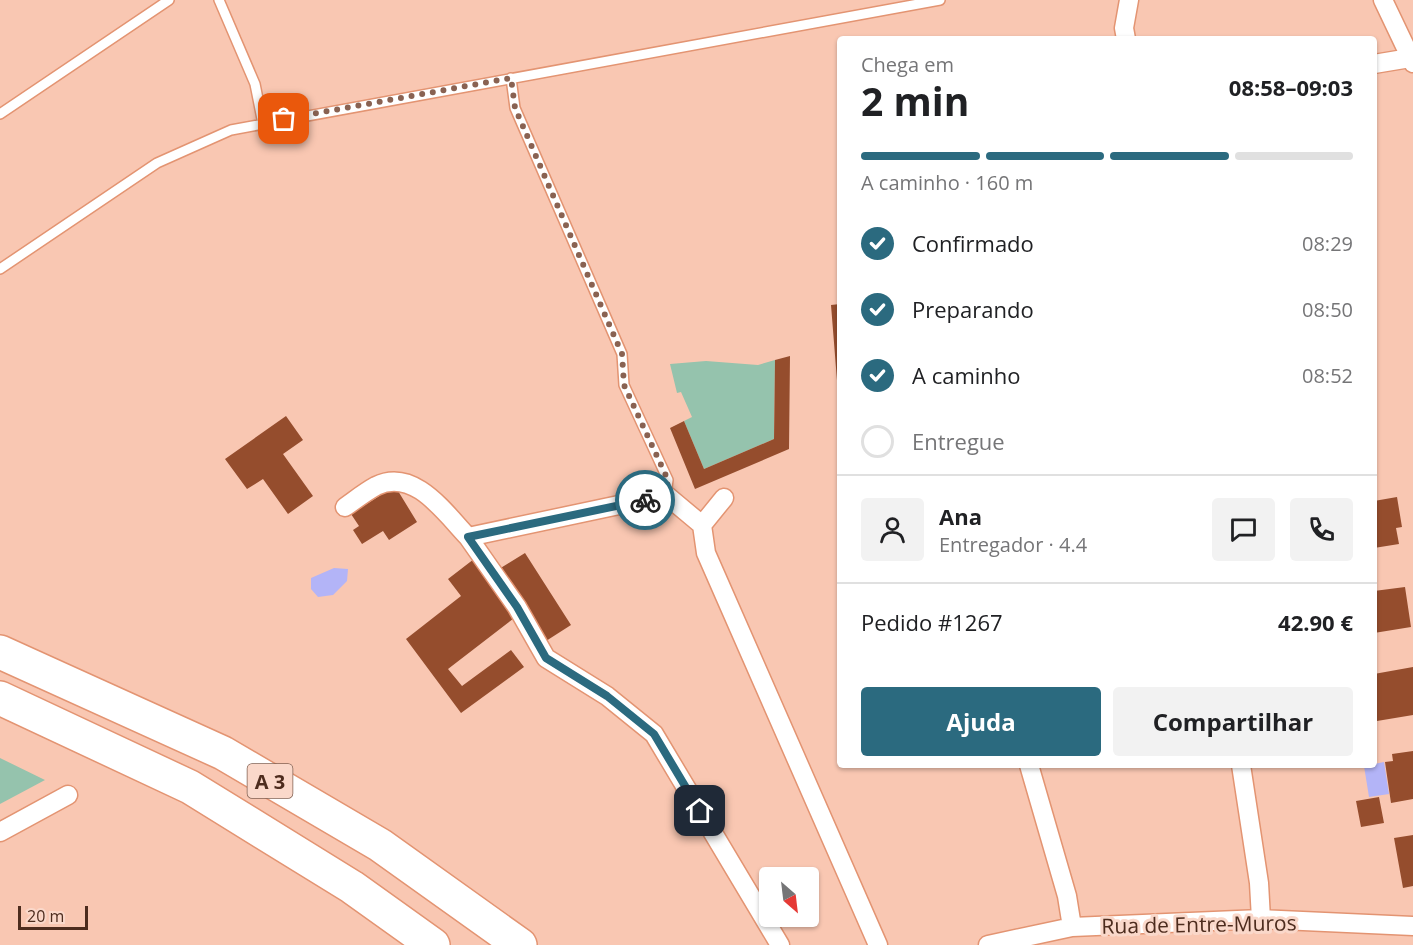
<!DOCTYPE html>
<html lang="pt">
<head>
<meta charset="utf-8">
<style>
  :root { --surface:#fff; --page:#f2f2f2; --text:#202124; --muted:#757577; --line:#e0e0e0; --accent:#2b6a7f }
  body { margin:0; font-family:"Open Sans",sans-serif; background:var(--page); color:var(--text); height:100vh; display:flex; flex-direction:column; font-size:22px; white-space:nowrap }
  * { box-sizing:border-box; margin:0 }
  p { font-size:20px; color:var(--muted) }
  .icon { flex:none; width:33px; height:33px; fill:none; stroke:currentColor; stroke-width:2; stroke-linecap:round; stroke-linejoin:round }
  .map { position:relative; flex:1; overflow:hidden }
  .side { position:absolute; left:837px; top:36px; width:540px; height:732px; display:flex; flex-direction:column; background:var(--surface); border-radius:6px; box-shadow:0 2px 4px #0004 }
  .side>* { flex:none }
  .needle { width:39px; rotate:152deg }
  .tools { position:absolute; left:759px; top:867px; display:grid; gap:12px }
  .tools a { display:grid; place-items:center; width:60px; height:60px; border-radius:6px; background:var(--surface); box-shadow:0 2px 4px #0004; font-size:30px }
  .scale { position:absolute; left:18px; bottom:15px; width:70px; box-sizing:border-box; padding-left:6px; border:3px solid #4d2c1e; border-top:0; font-size:16px; line-height:21px; white-space:nowrap; color:#4d2c1e; -webkit-text-stroke:4px #fad8ca; paint-order:stroke }
  .pin { position:absolute; display:grid; place-items:center; width:51px; height:51px; color:#fff; margin:-26px; border-radius:12px; box-shadow:0 3px 9px #0006 }
  .courier { position:absolute; display:grid; place-items:center; width:60px; height:60px; margin:-30px; border:4px solid #2b6a7f; border-radius:50%; background:#fff; color:#222; box-shadow:0 2px 8px #0007 }
  .summary em { font-style:normal; font-weight:700 }
  .summary div { display:flex; flex-direction:column-reverse }
  .summary { display:flex; align-items:center; justify-content:space-between; height:102px; padding:0 24px }
  h1 { font-size:39px; font-weight:700; line-height:45px }
  .bar { display:grid; grid-template-columns:repeat(4,1fr); gap:9px 6px; align-content:center; height:72px; padding:0 24px }
  .bar i { height:8px; border-radius:4px; background:var(--line) }
  .bar .current { background:var(--accent) }
  .bar p { grid-column:span 4 }
  .line { display:flex; align-items:center; gap:15px; padding:0 24px; border-top:2px solid var(--line) }
  .line div { flex:1 }
  .round { display:grid; place-items:center; flex:none; width:63px; height:63px; border-radius:6px; background:var(--page) }
  ol { padding:0 24px; list-style:none }
  li { display:flex; align-items:center; gap:18px; height:66px }
  li p { margin-inline-start:auto }
  li .icon { padding:6px; border-radius:50%; background:var(--accent); color:#fff; stroke-width:4 }
  li:last-child { color:var(--muted) }
  li i { width:33px; height:33px; border:3px solid var(--line); border-radius:50% }
  .action { display:flex; gap:12px; margin-top:auto; padding:12px 24px }
  .action a { flex:1; height:69px; border-radius:6px; background:var(--accent); color:#fff; font-size:24px; font-weight:700; line-height:69px; text-align:center }
  .action a+a { background:var(--page); color:var(--text) }
  .map>svg:first-child { display:block }
  .green { fill:#95c3ad }
  .water { fill:#b3b4f7 }
  .building { fill:#954d2d }
  .lines { fill:none; stroke-linecap:round; stroke-linejoin:round }
  .service-casing { stroke:#e39472; stroke-width:12 }
  .minor-casing { stroke:#e39472; stroke-width:21 }
  .motorway-casing { stroke:#e39472; stroke-width:36 }
  .service { stroke:#fff; stroke-width:9 }
  .minor { stroke:#fff; stroke-width:18 }
  .motorway { stroke:#fff; stroke-width:33 }
  .done { stroke:#896252; stroke-width:6; stroke-dasharray:0 10.8 }
  .route { stroke:#2b6a7f; stroke-width:8 }
  .labels { text-anchor:middle; dominant-baseline:central; stroke-width:6; stroke-linejoin:round; paint-order:stroke }
  .shield { fill:#fad8ca; stroke:#816052; stroke-width:1.5 }
  .shield-label { font-size:20px; font-weight:bold; fill:#4d2c1e }
  .street-label { font-size:21px; fill:#4d2c1e; stroke:#fad8ca }
</style>
</head>
<body>
<div class="map">
<svg width="1413" height="945" viewBox="0 0 1413 945">
  <rect width="100%" height="100%" fill="#f9c7b2"/>
  <path class="green" d="M775 360 774 439 704 469 684 421 692 417 681 392 677 393 670 364 706 361 758 365Z
    M0 758 45 780 0 804Z"/>
  <path class="water" d="M334 568 348 569 347 581 333 595 318 597 311 589V578Z
    M1384 762 1389 794 1369 797 1364 766Z"/>
  <path class="building" d="M840 304V393H838L831 305Z
    M790 356 789 449 695 489 670 428 684 421 704 469 774 439 775 360Z
    M286 416 303 440 283 454 313 496 288 514 263 479 247 489 225 459Z
    M395 486 417 522 389 540 383 531 362 544 353 530 359 526 351 514Z
    M1397 497 1402 527 1396 528 1399 544 1374 548V501Z
    M525 553 571 625 546 641 499 569Z
    M474 559 518 615 448 669 462 686 511 650 524 667 461 713 406 639 461 596 448 579Z
    M1405 587 1411 627 1374 633V591Z
    M1413 667V715L1377 721 1374 674Z
    M1413 751V799L1391 803 1385 762 1393 761 1392 754Z
    M1379 797 1384 823 1361 827 1356 801Z
    M1413 835V886L1403 888 1394 838Z"/>
  <g class="lines">
    <defs>
      <path id="service" d="M219 0 255 84 263 124
        M511 78 515 108 622 354 624 385 668 480 666 495
        M0 114 169 0
        M0 269 157 163 231 130 940 0"/>
      <path id="minor" d="M1383 0 1413 63
        M1126 39 1124 28 1129 0
        M1374 64 1410 58
        M724 498 702 525 706 553 878 945
        M345 507C355 500 365 492 376 486 414 467 445 513 468 537
        M702 525 666 495 468 537 517 607 546 658 607 696 654 734 780 945
        M1029 765 1067 896 1072 927
        M1241 765 1259 883 1261 919
        M0 832 68 795
        M988 945 1072 927 1261 919 1413 926"/>
      <path id="motorway" d="M0 652 223 753 380 845 520 945
        M0 698 190 787 352 887 433 945"/>
    </defs>
    <use href="#service" class="service-casing"/>
    <use href="#minor" class="minor-casing"/>
    <use href="#motorway" class="motorway-casing"/>
    <use href="#service" class="service"/>
    <use href="#minor" class="minor"/>
    <use href="#motorway" class="motorway"/>
  </g>
  <g class="lines">
    <path class="done" d="M284 119 511 78 515 108 622 354 624 385 668 480 666 495 645 500"/>
    <path class="route" d="M645 500 468 537 517 607 546 658 607 696 654 734 700 811"/>
  </g>
  <g class="labels">
    <rect class="shield" x="247.5" y="764" width="45" height="34" rx="4.5"/>
    <g class="shield-label">
      <text x="270" y="781">A 3</text>
    </g>
    <g class="street-label">
      <text transform="translate(1199 924) rotate(-1)">Rua de Entre-Muros</text>
    </g>
  </g>
</svg>
<div class="tools">
<a><svg class="needle" viewBox="-14 -14 28 28"><path d="M0-13l5 13h-10z" fill="#e53935"/><path d="M0 13l5-13h-10z" fill="#757577"/></svg></a>
</div>
<div class="scale">20 m</div>
<div class="pin" style="left:284px;top:119px;background:#ea580c"><svg class="icon" aria-label="bag" viewBox="0 0 24 24"><path d="M5 8h14l-1 12H6zM9 8a3 3 0 0 1 6 0"/></svg></div>
<div class="pin" style="left:700px;top:811px;background:#1f2937"><svg class="icon" aria-label="home" viewBox="0 0 24 24"><path d="M3 11l9-7 9 7M6 9v11h12V9"/></svg></div>
<div class="courier" style="left:645px;top:500px"><svg class="icon" aria-label="bike" viewBox="0 0 24 24"><circle cx="6" cy="16" r="4"/><circle cx="18" cy="16" r="4"/><path d="M6 16l4-8h5l3 8M10 8l3 8H6M13 5h3"/></svg></div>
<section class="side">
<div class="summary"><div><h1>2 min</h1><p>Chega em</p></div><em>08:58–09:03</em></div>
<div class="bar"><i class="current"></i><i class="current"></i><i class="current"></i><i></i><p>A caminho · 160 m</p></div>
<ol>
<li><svg class="icon" aria-label="check" viewBox="0 0 24 24"><path d="M5 12l5 5 9-10"/></svg>Confirmado<p>08:29</p></li>
<li><svg class="icon" aria-label="check" viewBox="0 0 24 24"><path d="M5 12l5 5 9-10"/></svg>Preparando<p>08:50</p></li>
<li><svg class="icon" aria-label="check" viewBox="0 0 24 24"><path d="M5 12l5 5 9-10"/></svg>A caminho<p>08:52</p></li>
<li><i></i>Entregue</li>
</ol>
<div class="line" style="height:108px"><a class="round"><svg class="icon" aria-label="person" viewBox="0 0 24 24"><circle cx="12" cy="8" r="4"/><path d="M4 21q1-7 8-7t8 7"/></svg></a><div><b>Ana</b><p>Entregador · 4.4</p></div><a class="round"><svg class="icon" aria-label="chat" viewBox="0 0 24 24"><path d="M4 5h16v11H9l-5 4z"/></svg></a><a class="round"><svg class="icon" aria-label="phone" viewBox="0 0 24 24"><path d="M5 4h4l2 5-3 2q2 4 5 5l2-3 5 2v4C11 20 4 13 5 4z"/></svg></a></div>
<div class="line" style="height:78px"><div>Pedido #1267</div><b>42.90 €</b></div>
<div class="action"><a>Ajuda</a><a>Compartilhar</a></div>
</section>
</div>
</body>
</html>
